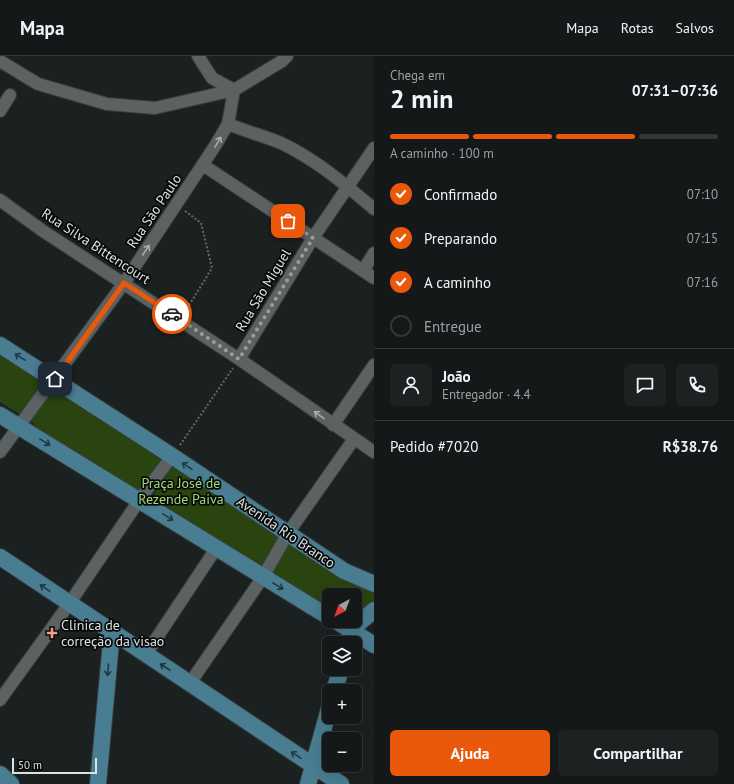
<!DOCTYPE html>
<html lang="pt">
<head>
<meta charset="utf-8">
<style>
  :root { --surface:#141818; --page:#1d2121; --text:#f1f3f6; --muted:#9da0a2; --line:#333737; --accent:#ea580c }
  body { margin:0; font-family:"PT Sans",sans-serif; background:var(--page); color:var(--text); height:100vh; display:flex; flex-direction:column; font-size:15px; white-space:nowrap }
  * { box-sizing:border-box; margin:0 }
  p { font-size:13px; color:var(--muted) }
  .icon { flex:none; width:22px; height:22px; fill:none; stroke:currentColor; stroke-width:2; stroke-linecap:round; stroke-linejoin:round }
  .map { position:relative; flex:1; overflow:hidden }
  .side { display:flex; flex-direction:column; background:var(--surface); width:360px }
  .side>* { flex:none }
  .needle { width:26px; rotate:221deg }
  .buttons { position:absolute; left:322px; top:532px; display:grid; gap:8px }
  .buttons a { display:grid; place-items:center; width:40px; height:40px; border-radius:6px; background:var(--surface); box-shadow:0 4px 16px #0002,0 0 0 1px var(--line); font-size:20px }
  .scale { position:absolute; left:12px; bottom:10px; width:85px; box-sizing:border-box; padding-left:4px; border:2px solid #dee1e1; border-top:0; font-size:11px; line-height:14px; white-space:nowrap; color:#dee1e1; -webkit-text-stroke:3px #070909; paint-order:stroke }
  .pin { position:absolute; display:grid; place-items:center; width:34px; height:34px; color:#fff; margin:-17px; border-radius:8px; box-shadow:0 2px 6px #0006 }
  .courier { position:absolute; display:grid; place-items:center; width:40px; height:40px; margin:-20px; border:3px solid #ea580c; border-radius:50%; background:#fff; color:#222; box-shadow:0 1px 5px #0007 }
  .headline em { font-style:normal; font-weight:800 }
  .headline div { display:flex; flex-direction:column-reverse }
  .headline { display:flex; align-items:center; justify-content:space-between; height:68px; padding:0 16px }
  h1 { font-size:26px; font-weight:800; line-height:30px }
  .bar { display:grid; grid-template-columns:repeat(4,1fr); gap:6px 4px; align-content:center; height:48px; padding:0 16px }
  .bar i { height:5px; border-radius:3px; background:var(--line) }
  .bar .on { background:var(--accent) }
  .bar p { grid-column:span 4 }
  .line { display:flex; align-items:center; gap:10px; padding:0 16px; border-top:1px solid var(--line) }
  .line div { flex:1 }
  .round { display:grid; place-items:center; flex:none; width:42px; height:42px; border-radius:6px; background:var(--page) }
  ol { padding:0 16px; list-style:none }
  li { display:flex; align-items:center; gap:12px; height:44px }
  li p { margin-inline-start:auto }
  li .icon { padding:4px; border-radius:50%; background:var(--accent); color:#fff; stroke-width:4 }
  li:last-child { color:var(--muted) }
  li i { width:22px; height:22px; border:2px solid var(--line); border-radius:50% }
  .action { display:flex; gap:8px; margin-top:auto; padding:8px 16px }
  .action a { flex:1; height:46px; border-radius:6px; background:var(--accent); color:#fff; font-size:16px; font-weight:800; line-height:46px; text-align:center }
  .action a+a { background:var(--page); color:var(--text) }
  header { display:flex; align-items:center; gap:24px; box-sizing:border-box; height:56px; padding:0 20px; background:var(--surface); border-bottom:1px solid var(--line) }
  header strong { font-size:19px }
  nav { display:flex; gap:22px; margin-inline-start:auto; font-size:14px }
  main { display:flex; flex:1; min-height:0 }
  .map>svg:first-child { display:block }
  .green { fill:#29440f }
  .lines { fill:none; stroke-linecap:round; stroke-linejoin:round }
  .minor-casing { stroke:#3a3e3e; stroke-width:14 }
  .major-casing { stroke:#3a3e3e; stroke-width:18 }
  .path { stroke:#646868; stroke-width:2; stroke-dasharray:2 2; stroke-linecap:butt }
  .minor { stroke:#5c6262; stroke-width:12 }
  .major { stroke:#497d92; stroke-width:16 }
  .oneway { stroke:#aaaeae }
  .oneway2 { stroke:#213740 }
  .done { stroke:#9a9d9d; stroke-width:4; stroke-dasharray:0 7.2 }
  .route { stroke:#ea580c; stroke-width:5 }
  .poi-dot { fill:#f49e87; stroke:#070909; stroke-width:1.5 }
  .labels { text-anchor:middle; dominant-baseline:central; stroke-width:3.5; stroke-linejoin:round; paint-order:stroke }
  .street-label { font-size:14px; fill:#dee1e1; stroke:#070909 }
  .park-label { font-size:14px; fill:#a1d976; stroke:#070909 }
  .poi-label { font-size:14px; fill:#dee1e1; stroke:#070909; text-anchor:start }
</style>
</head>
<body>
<header>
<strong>Mapa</strong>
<nav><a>Mapa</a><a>Rotas</a><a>Salvos</a></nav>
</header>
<main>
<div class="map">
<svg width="374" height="728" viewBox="0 0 374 728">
  <rect width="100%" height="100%" fill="#1b2020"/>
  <path class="green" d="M0 296 47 326 21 359 0 346Z
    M57 329 168 401 145 434 134 433 38 373 30 363Z
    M175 405 374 530V551L355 565V539H329V554L151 443Z"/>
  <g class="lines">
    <defs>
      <path id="minor" d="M0 5 38 28 107 48 155 52 234 34 282 5 287 0
        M0 55 10 39
        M228 68C245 75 264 80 281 87 315 103 346 129 374 153
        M203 109 374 222
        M0 144 43 175 239 303 374 396
        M363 215 374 197
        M239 303 313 182 374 92
        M333 369 374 309
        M0 396 124 227 215 90 228 68 234 34 212 22 198 0
        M146 598 217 491
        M190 627 263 521 288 477 354 383
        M0 644 69 548 140 443 172 400"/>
      <path id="major" d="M0 289 172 400 344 515 374 528
        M0 359 329 561
        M0 501 341 728
        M336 565 374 589
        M348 587 351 574 374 554
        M334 635 341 613
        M0 718 11 728
        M98 728 112 575
        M308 728 329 653"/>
    </defs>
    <use href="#minor" class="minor-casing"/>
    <use href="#major" class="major-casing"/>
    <path class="path" d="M185 155 201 167 212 212 185 256
      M180 389 233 312"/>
    <use href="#minor" class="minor"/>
    <use href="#major" class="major"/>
  </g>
  <defs><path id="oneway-shaft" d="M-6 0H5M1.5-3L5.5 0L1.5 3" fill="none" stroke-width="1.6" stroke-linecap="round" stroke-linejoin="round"/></defs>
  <g class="oneway">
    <use href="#oneway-shaft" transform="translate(218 86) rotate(-60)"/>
    <use href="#oneway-shaft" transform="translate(146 194) rotate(-56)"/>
    <use href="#oneway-shaft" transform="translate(319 359) rotate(-145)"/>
  </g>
  <g class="oneway2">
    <use href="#oneway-shaft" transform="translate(20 301) rotate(-148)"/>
    <use href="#oneway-shaft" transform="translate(45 386) rotate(31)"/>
    <use href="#oneway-shaft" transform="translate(187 410) rotate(-146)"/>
    <use href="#oneway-shaft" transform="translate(168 461) rotate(32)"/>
    <use href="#oneway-shaft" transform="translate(278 530) rotate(31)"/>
    <use href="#oneway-shaft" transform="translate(45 532) rotate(-146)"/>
    <use href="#oneway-shaft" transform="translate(165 611) rotate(-147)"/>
    <use href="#oneway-shaft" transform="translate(108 614) rotate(95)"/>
    <use href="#oneway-shaft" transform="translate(296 699) rotate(-146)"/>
  </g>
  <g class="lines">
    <path class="done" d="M172 258 239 303 313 182 288 165"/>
    <path class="route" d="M55 323 124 227 172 258"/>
  </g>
  <path class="poi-dot" d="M50 571h4v4h4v4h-4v4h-4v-4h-4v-4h4z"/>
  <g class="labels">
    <g class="street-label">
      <text transform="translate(154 155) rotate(-56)">Rua São Paulo</text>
      <text transform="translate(96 190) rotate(33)">Rua Silva Bittencourt</text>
      <text transform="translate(263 234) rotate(-59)">Rua São Miguel</text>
      <text transform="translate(286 476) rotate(34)">Avenida Rio Branco</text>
    </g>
    <g class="park-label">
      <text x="181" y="427">Praça José de<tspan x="181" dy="16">Rezende Paiva</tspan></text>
    </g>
    <g class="poi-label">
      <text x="61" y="569">Clinica de<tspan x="61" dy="16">correção da visao</tspan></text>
    </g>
  </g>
</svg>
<div class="buttons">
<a><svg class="needle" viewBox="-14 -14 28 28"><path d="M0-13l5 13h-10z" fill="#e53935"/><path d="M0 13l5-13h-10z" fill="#9da0a2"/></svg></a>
<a><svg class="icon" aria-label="layers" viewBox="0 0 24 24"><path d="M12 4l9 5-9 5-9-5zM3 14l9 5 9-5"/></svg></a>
<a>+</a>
<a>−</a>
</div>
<div class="scale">50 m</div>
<div class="pin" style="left:288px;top:165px;background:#ea580c"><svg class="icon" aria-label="bag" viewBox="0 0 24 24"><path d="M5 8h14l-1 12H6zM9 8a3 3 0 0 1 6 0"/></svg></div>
<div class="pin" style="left:55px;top:323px;background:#1f2937"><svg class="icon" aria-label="home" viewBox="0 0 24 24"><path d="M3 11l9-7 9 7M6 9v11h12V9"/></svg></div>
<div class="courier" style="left:172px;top:258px"><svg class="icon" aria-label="car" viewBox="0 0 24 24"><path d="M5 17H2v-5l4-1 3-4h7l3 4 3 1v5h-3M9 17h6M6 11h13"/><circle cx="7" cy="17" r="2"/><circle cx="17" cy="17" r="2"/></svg></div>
</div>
<section class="side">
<div class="headline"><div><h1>2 min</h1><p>Chega em</p></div><em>07:31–07:36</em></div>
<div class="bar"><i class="on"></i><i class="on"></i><i class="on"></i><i></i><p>A caminho · 100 m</p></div>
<ol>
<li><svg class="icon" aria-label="check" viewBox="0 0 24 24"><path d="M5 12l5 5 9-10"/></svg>Confirmado<p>07:10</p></li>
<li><svg class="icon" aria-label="check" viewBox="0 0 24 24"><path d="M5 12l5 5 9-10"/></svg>Preparando<p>07:15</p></li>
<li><svg class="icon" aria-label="check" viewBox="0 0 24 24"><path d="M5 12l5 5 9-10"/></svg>A caminho<p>07:16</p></li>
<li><i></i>Entregue</li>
</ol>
<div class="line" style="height:72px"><a class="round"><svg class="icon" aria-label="person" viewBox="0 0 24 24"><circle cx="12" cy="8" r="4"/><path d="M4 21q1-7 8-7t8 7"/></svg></a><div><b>João</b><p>Entregador · 4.4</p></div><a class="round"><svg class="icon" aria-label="chat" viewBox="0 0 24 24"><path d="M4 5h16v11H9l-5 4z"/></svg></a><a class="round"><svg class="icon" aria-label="phone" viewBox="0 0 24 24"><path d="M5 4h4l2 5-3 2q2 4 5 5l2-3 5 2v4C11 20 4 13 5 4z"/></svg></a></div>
<div class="line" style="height:52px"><div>Pedido #7020</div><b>R$38.76</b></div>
<div class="action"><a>Ajuda</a><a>Compartilhar</a></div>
</section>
</main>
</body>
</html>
